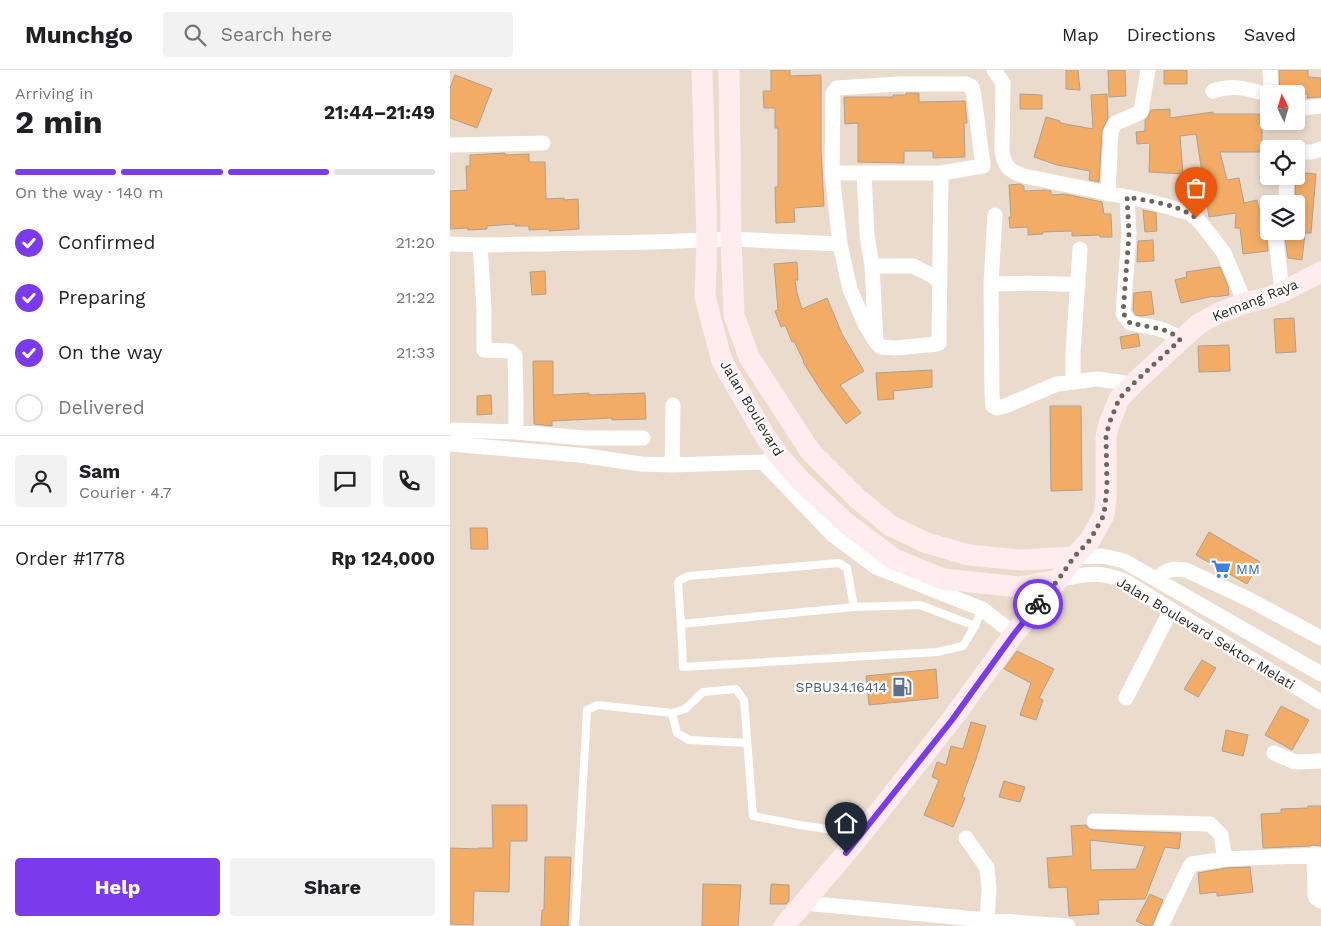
<!DOCTYPE html>
<html lang="en">
<head>
<meta charset="utf-8">
<style>
  :root { --surface:#fff; --page:#f2f2f2; --text:#202124; --muted:#757577; --line:#e0e0e0; --accent:#7c3aed }
  body { margin:0; font-family:"Work Sans",sans-serif; background:var(--page); color:var(--text); height:100vh; display:flex; flex-direction:column; font-size:19px; white-space:nowrap }
  * { box-sizing:border-box; margin:0 }
  p { font-size:16px; color:var(--muted) }
  .icon { flex:none; width:28px; height:28px; fill:none; stroke:currentColor; stroke-width:2; stroke-linecap:round; stroke-linejoin:round }
  .map { position:relative; flex:1; overflow:hidden }
  .panel { display:flex; flex-direction:column; background:var(--surface); width:450px }
  .panel>* { flex:none }
  .needle { width:32px; rotate:355deg }
  .fabs { position:absolute; left:810px; top:15px; display:grid; gap:10px }
  .fabs a { display:grid; place-items:center; width:45px; height:45px; border-radius:5px; background:var(--surface); box-shadow:0 2px 8px #0003; font-size:25px }
  .pin { position:absolute; display:grid; place-items:center; width:42px; height:42px; color:#fff; margin:-51px -21px; border-radius:50% 50% 50% 0; rotate:-45deg; box-shadow:0 0 5px #0007 }
  .pin .icon { rotate:45deg }
  .courier { position:absolute; display:grid; place-items:center; width:50px; height:50px; margin:-25px; border:4px solid #7c3aed; border-radius:50%; background:#fff; color:#222; box-shadow:0 1px 6px #0007 }
  .headline em { font-style:normal; font-weight:700 }
  .headline div { display:flex; flex-direction:column-reverse }
  .headline { display:flex; align-items:center; justify-content:space-between; height:85px; padding:0 15px }
  h1 { font-size:32px; font-weight:700; line-height:38px }
  .bar { display:grid; grid-template-columns:repeat(4,1fr); gap:8px 5px; align-content:center; height:60px; padding:0 15px }
  .bar i { height:6px; border-radius:4px; background:var(--line) }
  .bar .current { background:var(--accent) }
  .bar p { grid-column:span 4 }
  .line { display:flex; align-items:center; gap:12px; padding:0 15px; border-top:1px solid var(--line) }
  .line div { flex:1 }
  .round { display:grid; place-items:center; flex:none; width:52px; height:52px; border-radius:5px; background:var(--page) }
  ol { padding:0 15px; list-style:none }
  li { display:flex; align-items:center; gap:15px; height:55px }
  li p { margin-inline-start:auto }
  li .icon { padding:5px; border-radius:50%; background:var(--accent); color:#fff; stroke-width:4 }
  li:last-child { color:var(--muted) }
  li i { width:28px; height:28px; border:2px solid var(--line); border-radius:50% }
  .cta { display:flex; gap:10px; margin-top:auto; padding:10px 15px }
  .cta a { flex:1; height:58px; border-radius:5px; background:var(--accent); color:#fff; font-size:20px; font-weight:700; line-height:58px; text-align:center }
  .cta a+a { background:var(--page); color:var(--text) }
  header { display:flex; align-items:center; gap:30px; box-sizing:border-box; height:70px; padding:0 25px; background:var(--surface); border-bottom:1px solid var(--line) }
  header strong { font-size:24px }
  nav { display:flex; gap:28px; margin-inline-start:auto; font-size:18px }
  .search { width:350px; height:45px; background:var(--page); display:flex; align-items:center; gap:12px; box-sizing:border-box; padding:0 18px; border-radius:5px; color:var(--muted); font-size:19px }
  main { display:flex; flex:1; min-height:0 }
  .map>svg:first-child { display:block }
  .building { fill:#f2ac66; stroke:#aea092; fill-rule:evenodd }
  .lines { fill:none; stroke-linecap:round; stroke-linejoin:round }
  .lane { stroke:#fff; stroke-width:8 }
  .street { stroke:#fff; stroke-width:15 }
  .secondary { stroke:#feecee; stroke-width:21 }
  .done { stroke:#6e655d; stroke-width:5; stroke-dasharray:0 9 }
  .route { stroke:#7c3aed; stroke-width:6 }
  .labels { text-anchor:middle; dominant-baseline:central; stroke-width:4.5; stroke-linejoin:round; paint-order:stroke }
  .street-label { font-size:14px; fill:#2b2520; stroke:#fff }
  .shop-label { font-size:14px; fill:#366cbe; stroke:#fff; text-anchor:start }
  .service-label { font-size:14px; fill:#4e5e75; stroke:#fff; text-anchor:end }
</style>
</head>
<body>
<header>
<strong>Munchgo</strong>
<div class="search"><svg class="icon" aria-label="search" viewBox="0 0 24 24"><circle cx="10" cy="10" r="6"/><path d="M15 15l6 6"/></svg>Search here</div>
<nav><a>Map</a><a>Directions</a><a>Saved</a></nav>
</header>
<main>
<section class="panel">
<div class="headline"><div><h1>2 min</h1><p>Arriving in</p></div><em>21:44–21:49</em></div>
<div class="bar"><i class="current"></i><i class="current"></i><i class="current"></i><i></i><p>On the way · 140 m</p></div>
<ol>
<li><svg class="icon" aria-label="check" viewBox="0 0 24 24"><path d="M5 12l5 5 9-10"/></svg>Confirmed<p>21:20</p></li>
<li><svg class="icon" aria-label="check" viewBox="0 0 24 24"><path d="M5 12l5 5 9-10"/></svg>Preparing<p>21:22</p></li>
<li><svg class="icon" aria-label="check" viewBox="0 0 24 24"><path d="M5 12l5 5 9-10"/></svg>On the way<p>21:33</p></li>
<li><i></i>Delivered</li>
</ol>
<div class="line" style="height:90px"><a class="round"><svg class="icon" aria-label="person" viewBox="0 0 24 24"><circle cx="12" cy="8" r="4"/><path d="M4 21q1-7 8-7t8 7"/></svg></a><div><b>Sam</b><p>Courier · 4.7</p></div><a class="round"><svg class="icon" aria-label="chat" viewBox="0 0 24 24"><path d="M4 5h16v11H9l-5 4z"/></svg></a><a class="round"><svg class="icon" aria-label="phone" viewBox="0 0 24 24"><path d="M5 4h4l2 5-3 2q2 4 5 5l2-3 5 2v4C11 20 4 13 5 4z"/></svg></a></div>
<div class="line" style="height:65px"><div>Order #1778</div><b>Rp 124,000</b></div>
<div class="cta"><a>Help</a><a>Share</a></div>
</section>
<div class="map">
<svg width="871" height="856" viewBox="0 0 871 856">
  <rect width="100%" height="100%" fill="#ebdbcd"/>
  <path class="building" d="M321 0H340V6L371 5V80L374 136 344 138 345 152 326 153 325 117H328V58H325V38H314L313 21H321Z
    M616 0H628L630 20 616 19Z
    M658 0H675L676 26 659 27Z
    M714 0H737V14H714Z
    M829 0H858V7L871 8V27L857 28 858 24H830Z
    M5 5 42 19 27 58 0 48V18Z
    M456 23H469V32L515 31 517 53H514L515 87 483 88V81H454V93L408 92V53L395 54 394 27H443V25H456Z
    M570 24 592 25V39H570Z
    M657 24 658 48 652 61 649 112 639 110 640 101 607 95 584 87 596 47 610 51V53L643 59 641 25Z
    M720 39V48L763 42V44H812V82H770L777 110 789 108 794 133 807 130 814 161H816L818 181 793 184 790 158H785L786 143 759 147 746 64 730 66 733 104 699 102 700 73 687 74 686 62 695 61V50L698 47 701 40Z
    M55 83V85L79 84V92H95L96 129 114 128V130L128 129 129 159 99 161V159L79 160V156H65V154L37 156V159L18 160V158L0 159V121L17 120 16 96H20V85Z
    M846 102 866 104 861 163H855L852 190 838 188 834 161H846V133H844L845 128Z
    M570 114 574 116V121L595 120 601 121V125L615 124 652 132 654 144H661L662 167H650L649 165 622 166V161L593 162V164L578 165V157L560 158 559 147H561L559 115Z
    M693 140 706 143 707 161 695 162Z
    M703 170 704 191 687 192 688 171Z
    M347 192 348 210H345L347 223 352 239 377 228 392 264 414 301 390 315 411 343 396 354 372 322 353 292H354L344 271 342 272 335 255 331 257 325 241 328 240 324 194Z
    M770 197 778 216 779 225 764 227V226L731 233 725 210 737 207 736 202Z
    M95 201 96 224 82 225 80 202Z
    M701 221 704 244 691 246 686 245 683 240 684 223Z
    M844 248 846 282 826 283 824 249Z
    M686 264H688L690 276 672 279 670 267Z
    M779 275 780 301 749 302 748 276Z
    M83 291H103V325L139 323V325L195 323 196 349 162 350V348L102 351V356L84 354Z
    M482 300V317L443 321 444 329 428 330 426 303Z
    M41 325 42 344 27 345V326Z
    M600 336H631L632 420 601 421Z
    M20 458H37L38 479H21Z
    M759 462 810 492 797 514 746 485Z
    M567 581 604 599 589 628 593 630 586 650 570 645 581 613 554 599Z
    M752 590 766 598 748 627 734 619Z
    M486 599 488 628 419 635 416 606Z
    M831 636 859 650 842 680 815 665Z
    M521 652 536 656 526 689 512 727 515 728 503 757 474 745 489 710 482 707 487 692 496 695 501 676 513 679Z
    M776 660 798 665 793 686 772 681Z
    M554 711 575 717 570 732 549 727Z
    M42 735H77V771H60L59 822 24 821 23 855 0 854V778L28 779V778H43Z
    M858 736H871V776L863 775 859 776 813 778 811 744 831 743V739L858 738Z
    M636 755 639 759 644 760 731 763 729 779 715 777 695 829 648 830 649 844 619 846 617 817 599 818 597 788 623 786 621 756ZM640 770 695 776 686 799 641 800Z
    M95 787H121L118 856H91L92 840H94Z
    M800 797 803 822 767 826V822L750 824 748 803 776 798Z
    M253 814 291 815 288 856H252Z
    M321 814 339 815V831L336 834H320Z
    M700 824 713 830 702 856H697L686 851Z"/>
  <g class="lines">
    <path class="lane" d="M404 537 397 498 389 493 238 506 229 511 228 514 231 554 404 537 470 535 525 556
      M231 554 233 597 487 582 513 576 525 556 532 539
      M222 643 227 663 239 670 297 673
      M125 856 137 640 148 635 222 643 235 639 253 622 286 619 294 630 303 746 350 755 409 764"/>
    <path class="street" d="M544 0 553 13 552 81C554 96 559 101 574 106L702 132 739 143 746 148 754 157 774 183 795 233
      M820 0 821 24
      M763 21C785 14 798 19 819 25
      M846 39 871 36
      M0 75 93 73
      M846 82H862L871 79
      M382 103H414
      M658 124 661 61 665 54 668 52 689 43 691 41 698 0
      M677 127 679 164 673 243 680 253C697 257 717 257 730 270
      M831 134 836 128 837 106
      M545 145 541 214 542 325 543 336 547 338 555 336 607 314 647 309 683 314
      M825 161 832 222
      M0 174 30 175 204 172 281 169 390 174
      M30 175 34 239V280L60 281 65 286 66 332V362
      M422 196H463L481 205 489 211
      M541 214C570 213 599 213 628 215
      M426 272 415 254 400 219 390 174 382 103 383 23 387 18 449 14H516L522 17 524 26 533 96 491 103H414L417 165 422 196 426 272 431 277 446 278 487 274 489 273 491 103
      M623 312V282L630 179
      M4 360 66 362 134 368H193
      M0 374 129 385 191 394 222 395 313 392 329 386
      M313 392 383 465 426 497 532 539 564 564
      M222 395 223 335
      M624 487 653 486 674 491 871 604
      M608 510C634 504 651 500 676 512L871 632
      M707 510 715 502 723 499 736 500 798 529 871 568
      M676 628 721 540
      M824 683 845 692 871 691
      M644 751 760 754 771 765 775 789
      M516 768 537 798 539 819 537 850
      M864 784 865 825 866 828 871 831
      M354 833 537 850 618 856
      M711 856 738 800 742 794 775 789 871 785"/>
    <path class="secondary" d="M252 0 257 171 255 227 272 291 315 366 329 386 351 411 396 453 444 489 493 509 569 517 608 510
      M279 0 281 169 284 245 299 287 360 381 408 429 441 456 477 473 519 485 571 490 624 487
      M334 856 406 771 502 649 564 564 608 510 624 487 640 470 654 445 656 429V367L659 354 669 329 683 314 722 278 750 253 769 243 795 233 816 228 832 222 871 202"/>
  </g>
  <g class="lines">
    <path class="done" d="M588 534 608 510 624 487 640 470 654 445 657 416 656 367 659 354 669 329 683 314 730 270C718 257 697 257 680 253L673 243 679 164 677 127C700 131 727 134 746 148"/>
    <path class="route" d="M396 783 502 650 564 564 588 534"/>
  </g>
  <defs>
    <symbol id="supermarket-bare" viewBox="-9 -9 18 18"><path d="M-6-5.5h2.5l.6 2H6L4.5 2H-2.5L-4.4-4H-6ZM-1.5 3.2a1.3 1.3 0 1 0 .1 0ZM3 3.2a1.3 1.3 0 1 0 .1 0Z" fill="#3f7fe0" stroke="#fff" stroke-width="2.5" paint-order="stroke"/></symbol>
    <symbol id="fuel-bare" viewBox="-9 -9 18 18"><path d="M-5.5-6h7V0h2V4h1.3V-2.5L3-4.5l.8-.8L6-3V5H2.5V1h-1V6h-7ZM-4.2-4.7v3.2H.2V-4.7Z" fill="#5c6f8a" stroke="#fff" stroke-width="2.5" paint-order="stroke"/></symbol>
  </defs>
  <g fill-rule="evenodd">
    <use href="#supermarket-bare" x="757" y="485" width="28" height="28"/>
    <use href="#fuel-bare" x="438" y="603" width="28" height="28"/>
  </g>
  <g class="labels">
    <g class="street-label">
      <text transform="translate(805 230) rotate(-22)">Kemang Raya</text>
      <text transform="translate(302 338) rotate(59)">Jalan Boulevard</text>
      <text transform="translate(756 563) rotate(31)">Jalan Boulevard Sektor Melati</text>
    </g>
    <g class="shop-label">
      <text x="786" y="499">MM</text>
    </g>
    <g class="service-label">
      <text x="437" y="617">SPBU34.16414</text>
    </g>
  </g>
</svg>
<div class="fabs">
<a><svg class="needle" viewBox="-14 -14 28 28"><path d="M0-13l5 13h-10z" fill="#e53935"/><path d="M0 13l5-13h-10z" fill="#757577"/></svg></a>
<a><svg class="icon" aria-label="locate" viewBox="0 0 24 24"><circle cx="12" cy="12" r="6"/><path d="M12 2v4M12 18v4M2 12h4M18 12h4"/></svg></a>
<a><svg class="icon" aria-label="layers" viewBox="0 0 24 24"><path d="M12 4l9 5-9 5-9-5zM3 14l9 5 9-5"/></svg></a>
</div>
<div class="pin" style="left:746px;top:148px;background:#ea580c"><svg class="icon" aria-label="bag" viewBox="0 0 24 24"><path d="M5 8h14l-1 12H6zM9 8a3 3 0 0 1 6 0"/></svg></div>
<div class="pin" style="left:396px;top:783px;background:#1f2937"><svg class="icon" aria-label="home" viewBox="0 0 24 24"><path d="M3 11l9-7 9 7M6 9v11h12V9"/></svg></div>
<div class="courier" style="left:588px;top:534px"><svg class="icon" aria-label="bike" viewBox="0 0 24 24"><circle cx="6" cy="16" r="4"/><circle cx="18" cy="16" r="4"/><path d="M6 16l4-8h5l3 8M10 8l3 8H6M13 5h3"/></svg></div>
</div>
</main>
</body>
</html>
